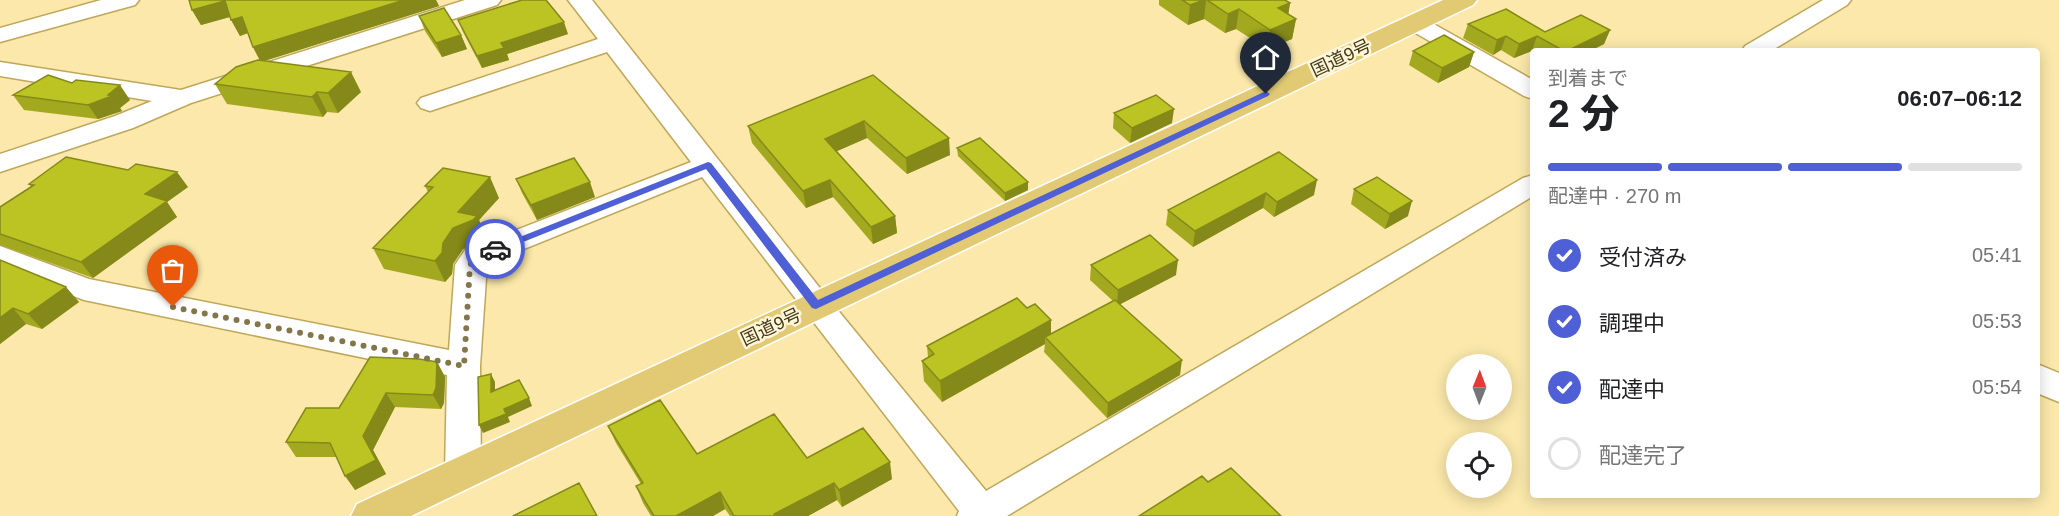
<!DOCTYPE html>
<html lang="ja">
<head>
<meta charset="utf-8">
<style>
  :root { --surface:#fff; --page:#f2f2f2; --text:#202124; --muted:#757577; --line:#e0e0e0; --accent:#4f5fd5 }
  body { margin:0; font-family:Helvetica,"Noto Sans JP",sans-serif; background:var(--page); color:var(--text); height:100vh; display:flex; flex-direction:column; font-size:22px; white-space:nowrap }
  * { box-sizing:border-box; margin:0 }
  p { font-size:20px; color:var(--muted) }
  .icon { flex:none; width:33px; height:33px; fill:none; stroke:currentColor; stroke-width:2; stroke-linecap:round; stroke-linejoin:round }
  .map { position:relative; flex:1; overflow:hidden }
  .panel { position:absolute; left:1530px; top:48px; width:510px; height:450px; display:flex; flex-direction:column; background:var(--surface); border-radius:6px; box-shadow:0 3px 15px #0003 }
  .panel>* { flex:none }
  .needle { width:39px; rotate:1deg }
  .fabs { position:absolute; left:1446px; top:354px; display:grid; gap:12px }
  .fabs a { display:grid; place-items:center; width:66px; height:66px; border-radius:50%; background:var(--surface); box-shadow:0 3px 15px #0003; font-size:30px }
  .pin { position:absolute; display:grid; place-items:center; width:51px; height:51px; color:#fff; margin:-62px -26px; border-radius:50% 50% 50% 0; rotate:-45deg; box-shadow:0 0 6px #0007 }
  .pin .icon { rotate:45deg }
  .courier { position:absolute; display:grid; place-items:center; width:60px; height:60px; margin:-30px; border:4px solid #4f5fd5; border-radius:50%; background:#fff; color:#222; box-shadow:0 2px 8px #0007 }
  .head em { font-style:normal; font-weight:800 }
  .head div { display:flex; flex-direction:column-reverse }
  .head { display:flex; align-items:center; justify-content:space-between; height:102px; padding:0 18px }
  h1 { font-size:39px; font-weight:800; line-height:45px }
  .bar { display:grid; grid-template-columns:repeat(4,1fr); gap:9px 6px; align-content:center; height:72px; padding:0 18px }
  .bar i { height:8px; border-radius:4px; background:var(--line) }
  .bar .on { background:var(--accent) }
  .bar p { grid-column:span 4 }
  ol { padding:0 18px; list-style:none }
  li { display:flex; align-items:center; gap:18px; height:66px }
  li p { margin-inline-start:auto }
  li .icon { padding:6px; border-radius:50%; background:var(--accent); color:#fff; stroke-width:4 }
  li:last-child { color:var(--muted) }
  li i { width:33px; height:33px; border:3px solid var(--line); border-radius:50% }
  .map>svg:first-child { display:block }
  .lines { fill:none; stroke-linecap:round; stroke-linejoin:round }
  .minor-casing { stroke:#bfa75a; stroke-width:3 }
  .trunk-casing { stroke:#fff; stroke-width:3 }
  .minor { fill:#fff; fill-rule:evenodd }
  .trunk { fill:#e2ca74; fill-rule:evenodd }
  .wall { fill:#a2a91f }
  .shaded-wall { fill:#848919 }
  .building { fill:#bcc424; stroke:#848919; stroke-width:1.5 }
  .route { fill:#4f5fd5 }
  .done { stroke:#83764b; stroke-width:6; stroke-dasharray:0 10.8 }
  .labels { text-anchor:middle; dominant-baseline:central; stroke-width:5; stroke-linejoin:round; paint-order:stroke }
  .street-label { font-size:18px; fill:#433918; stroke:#fff6d8 }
</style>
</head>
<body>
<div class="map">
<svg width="2059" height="516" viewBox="0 0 2059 516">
  <rect width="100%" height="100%" fill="#fbe8aa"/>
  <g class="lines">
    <defs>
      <path id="minor" d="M101 0H139L135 5 0 42V28Z
        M465 0H501L497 5 191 103 133 128 0 172V154L115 116 152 101 0 76V62L181 90Z
        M568 0H592L827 297 986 491 1523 178 1533 175V196L1007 516H957L959 511 702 177 487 264 480 366 481 473 476 484 463 488 450 484 445 473 447 375 84 300 0 268V246L89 279 449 350 455 265 465 250 691 162 607 52 430 111 421 108 417 103 421 98 598 39Z
        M1823 0H1851L1847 5 1771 51H1742L1745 46Z
        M1415 16 1423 18 1533 80V99L1524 96 1407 28 1403 23 1407 18Z
        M2037 364 2059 373V402L2037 393Z"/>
      <path id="trunk" d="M1443 0H1477L1473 5 411 516H351L357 504Z"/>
    </defs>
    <use href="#minor" class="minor-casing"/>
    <use href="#trunk" class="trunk-casing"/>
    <use href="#minor" class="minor"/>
    <use href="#trunk" class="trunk"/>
  </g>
  <path class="wall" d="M189 0H436L439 6 264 61 361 92 338 113 327 112 323 117 227 104 215 84 260 61 253 47 248 33 240 36 230 17 201 25 192 10Z
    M1159 0H1285L1290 3 1288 14 1296 19 1292 39 1267 49 1236 29 1225 33 1204 19 1188 25 1159 5Z
    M419 16 461 35 467 49 442 57 425 31Z
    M458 20 568 34 507 54 509 60 482 68 463 32Z
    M1468 24 1545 32 1610 30 1604 44 1590 51H1532L1514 58 1501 50 1493 55 1463 38Z
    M1413 51 1474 52 1469 67 1438 83 1409 65Z
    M873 75 950 155 907 174 867 138 837 151 895 216 897 233 873 244 833 197 806 208 752 143 748 126Z
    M72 83 130 100 120 108 122 111 98 119 24 110 13 95Z
    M1114 113 1172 123 1130 143 1113 128Z
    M957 148 1028 182V190L1005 201 958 156Z
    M1279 152 1314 195 1274 217 1263 208 1193 247 1166 225 1168 210Z
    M516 179 595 197 537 220 522 193Z
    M29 184 188 187 167 202 177 217 93 278 0 245V207L31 187Z
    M425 186 499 198 479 220 486 236 482 241 463 249 453 264 452 274 445 282 384 269 373 248 428 192Z
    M1354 189 1408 216 1385 229 1351 204Z
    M0 260 79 302 42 329 26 324 0 344Z
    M1091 265 1176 275 1120 304 1180 375 1107 418 1044 352 1045 344 942 402 924 381 922 361 928 357 927 346 1051 334 1113 301 1090 280Z
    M437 362 445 377 444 403 441 409 395 407 373 450 386 474 355 490 337 457H296L286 442 339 408Z
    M608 426 697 454 807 458 892 479 842 507 837 500 808 516H730L725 509 713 516H651L643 503 636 486 641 484 616 443Z"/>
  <path class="shaded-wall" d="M404 0H436L439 6 261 62 253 47Z
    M1204 0H1206L1204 19 1188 25 1190 5Z
    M225 1 233 16 201 25 192 10Z
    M1290 3 1287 23 1278 8Z
    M1239 9 1236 29 1225 33 1228 14Z
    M242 17 250 32 240 36 231 20Z
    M1296 19 1292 39 1267 49 1270 30Z
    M564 22 568 34 507 54 509 60 482 68 477 56 501 43Z
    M1610 30 1604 44 1590 51H1567Z
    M461 35 467 49 442 57 436 43Z
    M1506 36 1501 50 1493 55 1497 40Z
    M1537 36 1532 51 1514 58 1519 44Z
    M1474 52 1469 67 1438 83 1442 68Z
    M351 72 361 92 338 113 328 93Z
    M120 85 130 100 120 108 122 111 98 119 88 105 108 95Z
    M317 92 327 112 323 117 312 97Z
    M1174 109 1172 123 1130 143 1132 128Z
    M864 121 867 138 828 155 825 139Z
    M949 138 950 155 907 174 906 158Z
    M177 172 188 187 167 202 177 217 93 278 81 262 145 194Z
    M490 177 499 198 479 220 486 236 482 241 463 249 453 264 452 274 445 282 435 261 458 212Z
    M830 180 833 197 806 208 803 191Z
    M1317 180 1314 195 1274 217 1277 202Z
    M590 182 595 197 537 220 531 205Z
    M1028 182V190L1005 201V193Z
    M1266 193 1263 208 1193 247 1195 231Z
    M1412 201 1408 216 1385 229 1390 214Z
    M895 216 897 233 873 244 871 227Z
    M1178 260 1176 275 1117 306 1118 290Z
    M66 287 79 302 42 329 28 314Z
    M13 308 26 324 0 344V318Z
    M1051 320V340L1045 337V344L942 402 940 381Z
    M1182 360 1180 375 1107 418 1108 403Z
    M437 362 445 377 444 403 441 409 433 395Z
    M491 374 495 382V400L491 392Z
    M386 393 395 407 373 450 386 474 355 490 345 476 363 436Z
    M529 398 532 406 508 417 510 422 483 433 479 425 504 409Z
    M890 462 892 479 842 507 839 490Z
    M834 483 837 500 808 516H775L774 514Z
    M720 492 725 509 713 516H676Z"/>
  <path class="building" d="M189 0H404L253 47 242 17 231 20 225 1 192 10Z
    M522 0H546L564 22 501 43 504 48 477 56 458 20Z
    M1182 0H1204L1190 5Z
    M1207 0H1285L1290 3 1278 8 1296 19 1270 30 1239 9 1228 14Z
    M444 8 461 35 436 43 419 16Z
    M1506 9 1545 32 1581 15 1610 30 1567 51H1564L1537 36 1519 44 1506 36 1497 40 1468 24Z
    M1444 35 1474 52 1442 68 1413 51Z
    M258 60 351 72 328 93 317 92 312 97 215 84 236 67Z
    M48 75 72 83 76 80 120 85 108 95 112 96 88 105 13 95Z
    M873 75 949 138 906 158 864 121 825 139 895 216 871 227 830 180 803 191 748 126Z
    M1156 95 1174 109 1132 128 1114 113Z
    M980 138 1028 182 1005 193 957 148Z
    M1279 152 1317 180 1277 202 1266 193 1195 231 1168 210Z
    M66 157 128 170 136 164 177 172 145 194 167 201 81 262 0 234V207L34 185 29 184Z
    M574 158 590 182 531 205 516 179Z
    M443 168 490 177 458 212 477 216 473 220 453 228 443 243 442 253 435 261 373 248 433 187 425 186Z
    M1377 177 1412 201 1390 214 1354 189Z
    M1150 235 1178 260 1118 290 1091 265Z
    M0 260 66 287 28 314 13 308 0 318Z
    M1017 298 1027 308 1035 304 1051 320 940 381 922 361 934 354 927 346Z
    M1115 300 1182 360 1108 403 1045 337Z
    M370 357 419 359 437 362 436 388 433 395 386 393 363 436 376 460 345 476 330 443 286 442 306 408H339Z
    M491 374V392L519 380 529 398 504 409 506 414 479 425 478 377Z
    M660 400 697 454 774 414 807 458 863 428 890 462 839 490 834 483 774 514 775 516H734L720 492 676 516H654L636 486 643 483 608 426Z
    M1231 468 1281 516H1139L1202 476 1208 482Z
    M579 483 597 516H513Z"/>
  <path class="route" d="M1266 91 1270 94 1268 96 816 309 812 308 706 169 498 252H491L490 249 708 162 711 163 818 300Z"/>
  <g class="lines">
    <path class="done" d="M173 307 464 366 470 265 476 257 495 249"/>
  </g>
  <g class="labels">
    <g class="street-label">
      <text transform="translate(1341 58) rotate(-25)">国道9号</text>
      <text transform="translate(771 327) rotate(-25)">国道9号</text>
    </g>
  </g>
</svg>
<div class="fabs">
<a><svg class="needle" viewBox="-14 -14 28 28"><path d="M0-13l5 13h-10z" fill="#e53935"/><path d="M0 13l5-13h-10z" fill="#757577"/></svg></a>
<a><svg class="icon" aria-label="locate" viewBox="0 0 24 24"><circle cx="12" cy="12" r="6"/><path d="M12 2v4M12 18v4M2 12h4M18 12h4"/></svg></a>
</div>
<div class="pin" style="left:173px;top:307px;background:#ea580c"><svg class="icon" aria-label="bag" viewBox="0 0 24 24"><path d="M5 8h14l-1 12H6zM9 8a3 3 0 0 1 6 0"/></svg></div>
<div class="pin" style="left:1266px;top:94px;background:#1f2937"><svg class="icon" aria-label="home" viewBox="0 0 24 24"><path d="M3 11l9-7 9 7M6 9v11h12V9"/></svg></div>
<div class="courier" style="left:495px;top:249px"><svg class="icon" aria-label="car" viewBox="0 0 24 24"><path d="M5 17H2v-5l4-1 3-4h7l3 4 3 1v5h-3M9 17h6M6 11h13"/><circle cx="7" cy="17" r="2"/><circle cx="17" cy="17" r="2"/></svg></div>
<section class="panel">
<div class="head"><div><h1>2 分</h1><p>到着まで</p></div><em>06:07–06:12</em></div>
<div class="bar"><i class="on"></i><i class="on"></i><i class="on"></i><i></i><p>配達中 · 270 m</p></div>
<ol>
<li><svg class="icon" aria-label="check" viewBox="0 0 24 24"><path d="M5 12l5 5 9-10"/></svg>受付済み<p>05:41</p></li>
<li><svg class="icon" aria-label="check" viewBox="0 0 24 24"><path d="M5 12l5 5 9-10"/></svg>調理中<p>05:53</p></li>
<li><svg class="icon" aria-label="check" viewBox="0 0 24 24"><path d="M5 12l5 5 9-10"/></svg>配達中<p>05:54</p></li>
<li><i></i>配達完了</li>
</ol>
</section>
</div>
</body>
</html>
